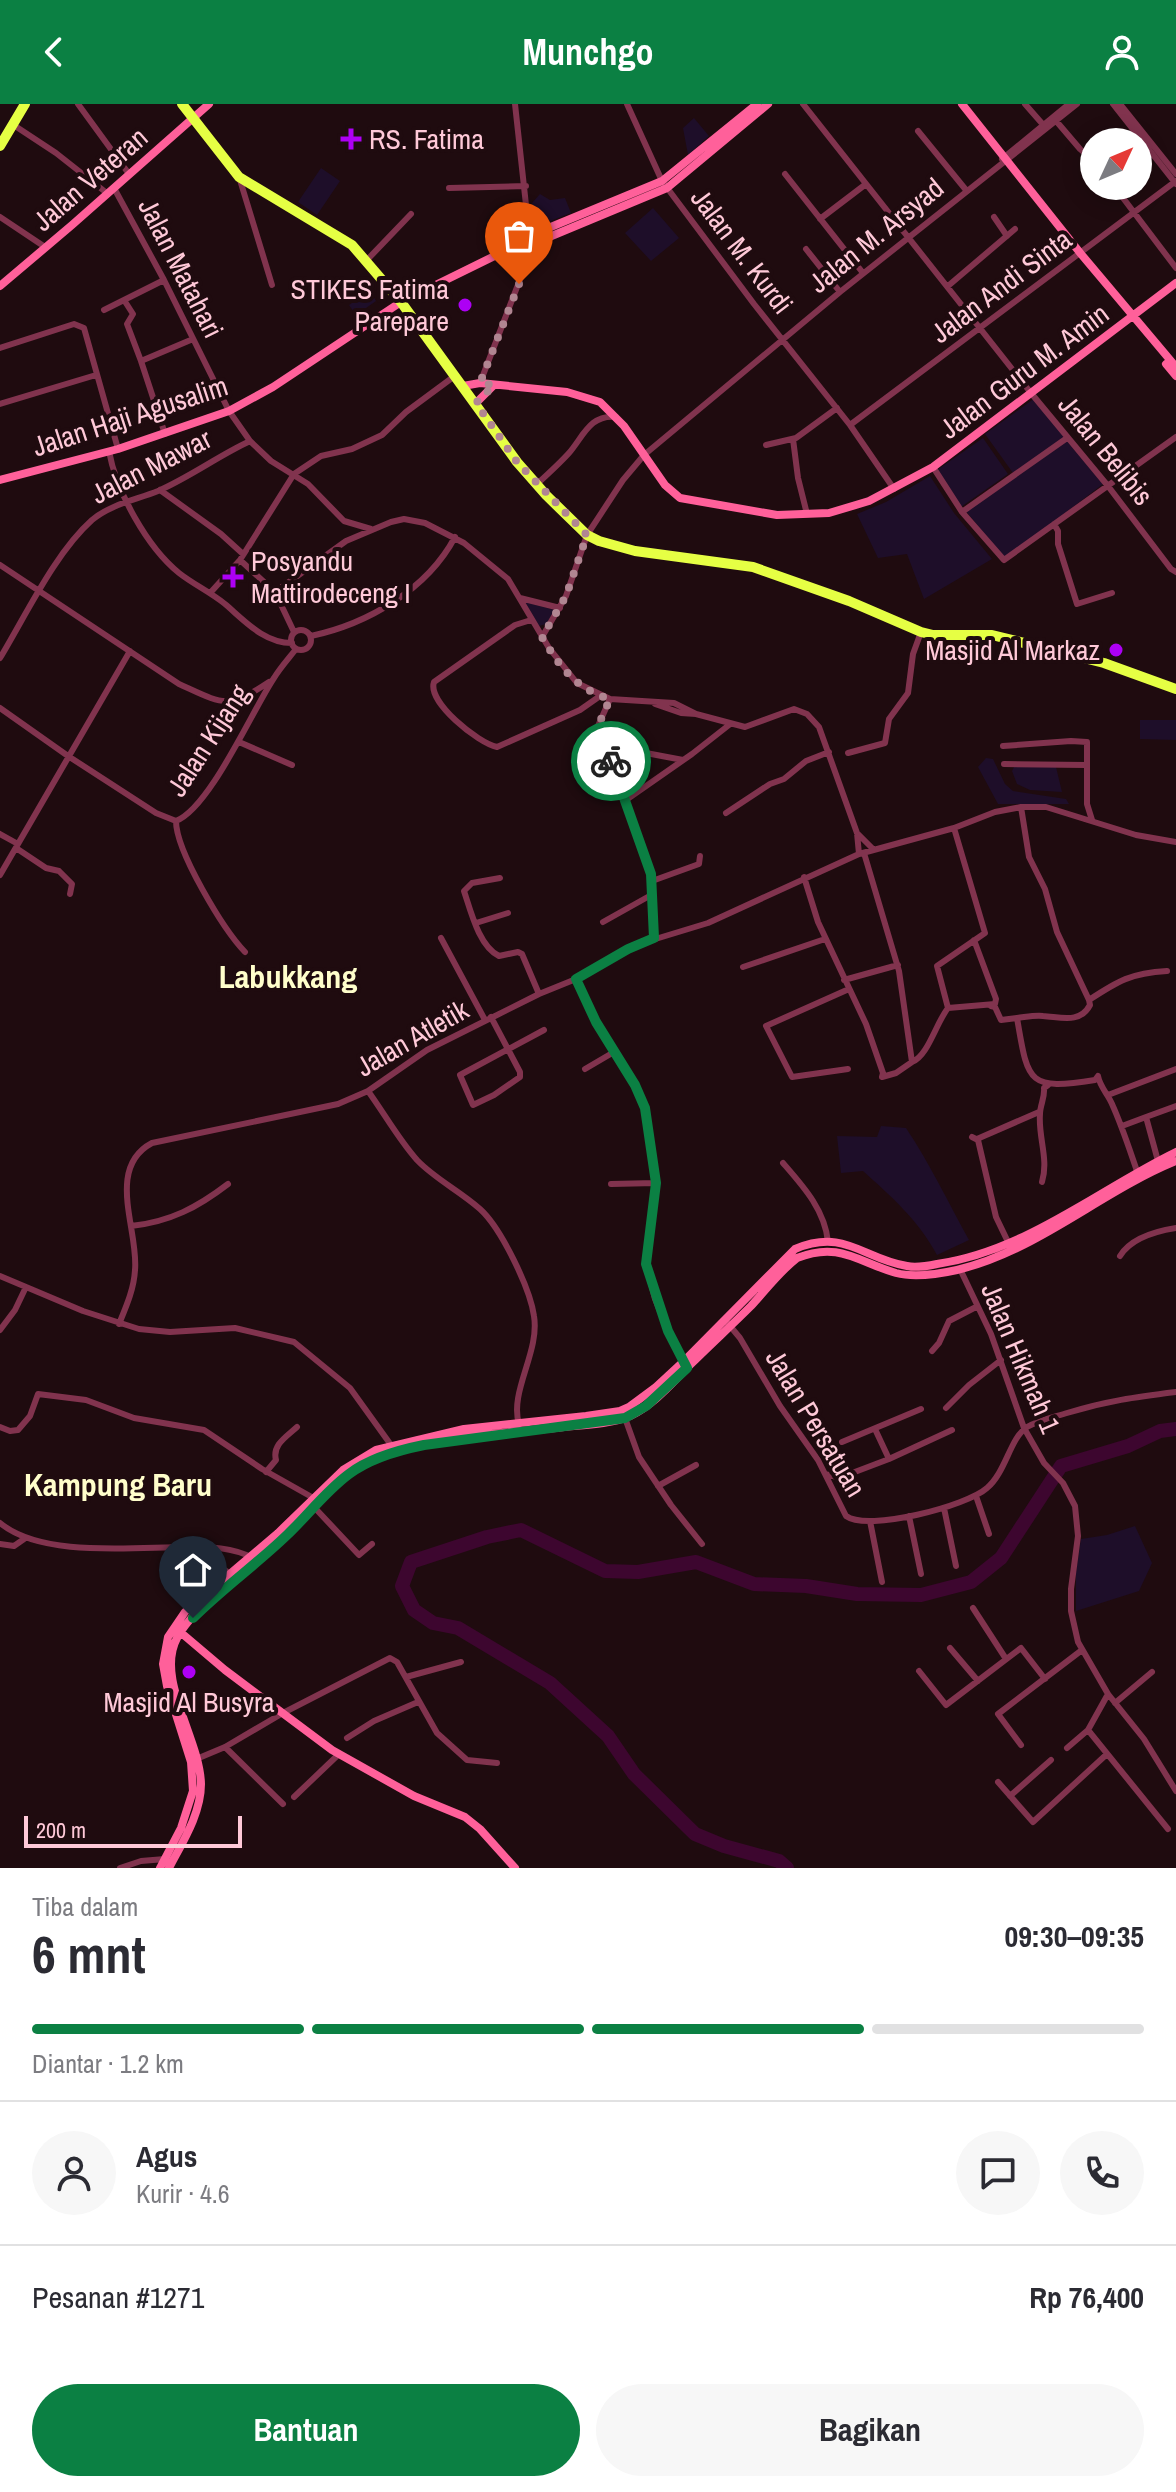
<!DOCTYPE html>
<html lang="id">
<head>
<meta charset="utf-8">
<style>
  :root { --surface:#fff; --page:#f7f7f7; --text:#2b2b33; --muted:#7c7c81; --line:#e1e1e2; --accent:#0b8043 }
  body { margin:0; font-family:"Archivo Narrow",sans-serif; background:var(--page); color:var(--text); height:100vh; display:flex; flex-direction:column; font-size:30px; white-space:nowrap }
  * { box-sizing:border-box; margin:0 }
  p { font-size:26px; color:var(--muted) }
  .icon { flex:none; width:44px; height:44px; fill:none; stroke:currentColor; stroke-width:2; stroke-linecap:round; stroke-linejoin:round }
  .map { position:relative; height:1764px; overflow:hidden }
  .details { display:flex; flex-direction:column; background:var(--surface); flex:1 }
  .details>* { flex:none }
  .needle { width:52px; rotate:46deg }
  .fabs { position:absolute; left:1080px; top:24px; display:grid; gap:16px }
  .fabs a { display:grid; place-items:center; width:72px; height:72px; border-radius:50%; background:var(--surface); box-shadow:0 4px 20px #0003; font-size:40px }
  .scale { position:absolute; left:24px; bottom:20px; width:218px; box-sizing:border-box; padding-left:8px; border:4px solid #ffc9d8; border-top:0; font-size:22px; line-height:28px; white-space:nowrap; color:#ffc9d8; -webkit-text-stroke:6px #1f0b0f; paint-order:stroke }
  .pin { position:absolute; display:grid; place-items:center; width:68px; height:68px; color:#fff; margin:-82px -34px; border-radius:50% 50% 50% 0; rotate:-45deg; box-shadow:0 0 8px #0007 }
  .pin .icon { rotate:45deg }
  .courier { position:absolute; display:grid; place-items:center; width:80px; height:80px; margin:-40px; border:6px solid #0b8043; border-radius:50%; background:#fff; color:#222; box-shadow:0 2px 10px #0007 }
  .headline em { font-style:normal; font-weight:800 }
  .headline div { display:flex; flex-direction:column-reverse }
  .headline { display:flex; align-items:center; justify-content:space-between; height:136px; padding:0 32px }
  h1 { font-size:52px; font-weight:800; line-height:60px }
  .bar { display:grid; grid-template-columns:repeat(4,1fr); gap:12px 8px; align-content:center; height:96px; padding:0 32px }
  .bar i { height:10px; border-radius:6px; background:var(--line) }
  .bar .current { background:var(--accent) }
  .bar p { grid-column:span 4 }
  .line { display:flex; align-items:center; gap:20px; padding:0 32px; border-top:2px solid var(--line) }
  .line div { flex:1 }
  .round { display:grid; place-items:center; flex:none; width:84px; height:84px; border-radius:42px; background:var(--page) }
  .button { display:flex; gap:16px; margin-top:auto; padding:16px 32px }
  .button a { flex:1; height:92px; border-radius:48px; background:var(--accent); color:#fff; font-size:32px; font-weight:800; line-height:92px; text-align:center }
  .button a+a { background:var(--page); color:var(--text) }
  header { display:flex; justify-content:space-between; align-items:center; height:104px; padding:0 32px; background:var(--accent); color:#fff; font-size:36px; font-weight:800 }
  .map>svg:first-child { display:block }
  .green { fill:#1e0e29 }
  .lines { fill:none; stroke-linecap:round; stroke-linejoin:round }
  .river { stroke:#3d062f; stroke-width:14 }
  .street { stroke:#81334e; stroke-width:6 }
  .secondary { stroke:#ff609a; stroke-width:8 }
  .highway { stroke:#e6ff44; stroke-width:10 }
  .done { stroke:#b18692; stroke-width:8; stroke-dasharray:0 14.4 }
  .route { stroke:#0b8043; stroke-width:10 }
  .poi-dot { fill:#ad00f4; stroke:#1f0b0f; stroke-width:3 }
  .labels { text-anchor:middle; dominant-baseline:central; stroke-width:8; stroke-linejoin:round; paint-order:stroke }
  .poi-label { font-size:28px; fill:#ffc9d8; stroke:#1f0b0f; text-anchor:start }
  .street-label { font-size:28px; fill:#ffc9d8; stroke:#1f0b0f }
  .quarter-label { font-size:32px; font-weight:bold; fill:#fffecb; stroke:#1f0b0f }
</style>
</head>
<body>
<header><svg class="icon" aria-label="back" viewBox="0 0 24 24"><path d="M15 5l-7 7 7 7"/></svg>Munchgo<svg class="icon" aria-label="person" viewBox="0 0 24 24"><circle cx="12" cy="8" r="4"/><path d="M4 21q1-7 8-7t8 7"/></svg></header>
<div class="map">
<svg width="1176" height="1764" viewBox="0 0 1176 1764">
  <rect width="100%" height="100%" fill="#1f0b0f"/>
  <path class="green" d="M694 14 709 32 688 51 683 24Z
    M321 64 340 77 317 111 298 98Z
    M540 90 550 96 565 94 571 109 543 120 535 115 532 99Z
    M653 104 679 134 651 157 625 129Z
    M370 187 376 197 356 211 349 201Z
    M1035 294 1065 333 1013 369 985 330Z
    M983 334 1008 370 961 403 937 366Z
    M1067 337 1103 380 1005 455 965 406Z
    M930 372 954 409 992 455 924 495 907 450 878 454 857 410 886 398Z
    M525 498 555 506 546 520 539 522Z
    M1140 616H1176V636L1140 635Z
    M986 654 993 655 1005 680 1013 687 1066 695 1069 700H998L978 663Z
    M1014 663H1056L1062 688 1030 686 1017 680 1012 667Z
    M881 1022 906 1024C930 1060 948 1098 969 1136L937 1151C919 1117 891 1092 863 1067L841 1069 837 1032 877 1033Z
    M1135 1422 1152 1459 1139 1487 1076 1507V1468L1081 1435 1107 1431Z"/>
  <g class="lines">
    <path class="river" d="M787 1764 779 1757 724 1742 695 1730 634 1670 608 1632 550 1579 458 1524 433 1519 414 1506 402 1482 411 1458 487 1433 521 1426 605 1467 638 1468 696 1458 754 1480 806 1482 857 1490 921 1491 971 1478 1001 1454 1061 1362 1128 1342 1160 1327 1176 1325"/>
    <path class="street" d="M78 0 129 70
      M627 0 662 77 754 200 850 321 894 385
      M803 0 1031 289 1108 382 1171 465 1176 468
      M1025 0 1046 24
      M1113 0 1176 80
      M1120 0 1176 70
      M1057 18 1080 45 1094 57
      M12 20 56 49 108 90
      M918 27 966 86
      M1002 55 1069 0
      M785 70 863 169
      M240 76 272 181
      M1114 82 1176 164
      M114 84 164 176 229 307 250 337 271 357 308 380 344 417 371 425
      M449 84 526 82
      M0 113 45 143
      M994 113 1007 132
      M820 115 866 80
      M806 145 840 188
      M366 157 411 110
      M948 182 1015 125
      M124 196 133 210 127 220 141 257
      M104 206 164 176
      M0 244 74 220 84 224 118 345
      M480 279 531 147 515 0
      M0 300 96 271
      M850 321 1176 77
      M165 330 141 257 193 235
      M793 335 798 374 807 410
      M766 341 796 334 837 304
      M109 347C116 387 147 443 179 469 193 480 210 488 225 500 245 517 264 539 292 539
      M933 363 962 408 1004 456 1176 333
      M537 380C548 370 559 360 569 349 583 333 590 310 616 313
      M160 386 221 430 243 450
      M962 408 1067 334
      M1054 420 1058 427V440L1077 500 1112 489
      M240 456 275 488
      M0 461 179 580C223 600 227 606 269 578
      M211 488 240 456 294 370 321 352 352 345 382 331 406 308 456 271
      M520 494 560 504
      M531 516 515 521 434 578C427 598 478 639 497 643L580 606 600 592
      M291 536a10 10 0 1 1 20 0a10 10 0 1 1-20 0Z
      M294 528 275 488 346 437 391 418 404 415 425 419 464 439 508 475 549 544 577 579 610 595 674 599 696 610
      M311 532C367 520 427 486 455 433
      M542 533 566 492 587 431 623 376 644 351 840 188 1077 0
      M0 554C26 511 55 449 92 416 111 400 136 396 158 387 190 373 218 352 250 337
      M610 595 598 622 648 758 653 788 654 834
      M655 600 681 609 696 610 745 623 794 605 807 610 819 623 857 729 859 750
      M0 604 68 652 156 709 176 717C210 704 253 605 274 574 280 564 289 554 296 545
      M239 638 292 661
      M1003 642 1071 637 1087 638V700L1092 716
      M848 649 885 639 889 615 908 589 913 550 921 528
      M609 651 630 646 683 656
      M1004 660 1086 661
      M626 696 692 650 729 621
      M1021 703 1029 753 1045 785 1057 828 1089 896C1118 877 1131 869 1167 867
      M726 709 770 680 784 675 806 657 829 648
      M176 717C176 747 223 825 245 848
      M857 729 873 745
      M0 730 18 740
      M16 744 46 764 59 767 72 780 70 790
      M864 749 899 867 912 958C928 952 936 919 948 904L995 900 996 895 974 836
      M0 771 130 547
      M804 773 818 818 866 920 883 969 882 973 896 969 912 958
      M500 774 472 779 464 787C471 808 479 842 499 852L518 848 522 850 539 890
      M652 777 699 760 700 752
      M603 818 653 790
      M476 819 508 809
      M441 834 485 916
      M743 863 825 835
      M576 875 596 918 635 981 645 1004 656 1079 646 1160 655 1195 674 1242 685 1260
      M844 876 898 861
      M991 902 995 903 1001 916 1017 914C1028 978 1027 987 1095 976L1098 972C1100 983 1108 990 1112 1000 1122 1022 1129 1044 1137 1067
      M948 904 937 862 985 829 954 724
      M491 913 520 968V973L494 991 473 1001 460 971 544 926
      M1017 914C1026 913 1035 911 1043 912 1061 913 1080 920 1090 901L1089 896
      M585 965 614 948
      M848 965 792 973 766 922 849 885
      M368 987C384 1009 399 1036 417 1056 435 1075 460 1087 480 1105 501 1124 530 1184 534 1212 540 1248 509 1288 519 1320
      M1108 991 1176 965
      M1146 1013 1176 1002
      M1122 1022 1146 1013 1158 1057
      M972 1033 978 1036 996 1113 1009 1140
      M977 1035 1039 1008
      M783 1059C803 1082 825 1106 828 1138
      M1042 1078C1049 1055 1038 1033 1040 1010 1040 1001 1045 994 1044 984L1048 981
      M611 1080 656 1079
      M131 1122C170 1118 198 1103 228 1080
      M1120 1152C1131 1134 1157 1127 1176 1124
      M960 1165 991 1230 1024 1324 1044 1359 1063 1379 1075 1402 1078 1432 1071 1485V1507L1078 1538 1108 1590 1144 1635 1176 1687
      M0 1172 83 1207 139 1225 170 1228 235 1224 294 1238 350 1284 391 1341
      M725 1216 740 1234 780 1302 818 1356 846 1412C868 1428 967 1402 987 1384 1006 1368 1010 1334 1027 1323 1039 1316 1054 1313 1067 1309 1106 1297 1136 1293 1176 1288
      M119 1220C126 1203 134 1185 135 1166 139 1127 105 1064 152 1039L338 1000 368 987 427 946 539 890 576 875 639 840 708 819 859 750 954 724 995 708 1021 703H1046L1136 731 1176 738
      M0 1226 15 1206 26 1183
      M932 1247 939 1239 949 1217 976 1203
      M946 1304 969 1281 1001 1256
      M625 1314 639 1353 671 1401 702 1440
      M0 1323 10 1327 18 1326 30 1312 38 1290 86 1296 134 1314 204 1326 262 1365 317 1396
      M875 1325 889 1355
      M842 1338 921 1305
      M266 1368 276 1356C272 1341 286 1333 297 1323
      M826 1370 839 1374 889 1355 952 1326
      M658 1382 696 1361
      M976 1392 989 1430
      M314 1403 359 1451 372 1440
      M944 1404 956 1462
      M909 1412 921 1470
      M870 1417 882 1478
      M0 1419C42 1454 133 1443 187 1443 210 1443 232 1443 253 1454
      M0 1440 14 1442 24 1435
      M192 1444 229 1469
      M973 1504 1006 1555
      M950 1544 978 1577
      M919 1567 946 1601 1021 1544 1045 1575
      M406 1573 461 1558
      M1108 1590 1088 1626 1168 1725
      M1115 1599 1152 1568
      M347 1634 374 1617 418 1598
      M1021 1641 998 1610 1082 1546
      M225 1643 283 1700
      M1067 1644 1088 1626
      M194 1656 225 1643 283 1609 390 1554 397 1558 437 1629 467 1656 497 1659
      M998 1678 1033 1718 1107 1650
      M1010 1692 1051 1656
      M294 1693 339 1650
      M120 1764 141 1757 165 1755"/>
    <path class="secondary" d="M962 0 1081 150 1176 263
      M519 140 530 141 667 84 768 0
      M0 182 72 121 209 0
      M1166 260 1176 272
      M463 282 480 279 567 288 600 298 624 322 665 381 680 394 777 411 829 409 869 397 933 363 1176 179
      M476 299 494 281
      M0 376 118 345 229 307 273 283 401 198 519 140 529 132 662 77 757 0
      M179 1527 225 1566 332 1646 414 1692 465 1713 480 1725 515 1764
      M160 1764 181 1724 193 1687 191 1658 167 1582 163 1560 168 1533 185 1508 278 1429 343 1366 376 1346 464 1325 586 1312 620 1307 629 1303 656 1283 683 1258 795 1145C845 1124 863 1155 907 1162 917 1164 927 1162 937 1160 1026 1147 1098 1086 1176 1048
      M169 1764C182 1739 201 1710 201 1680 200 1635 155 1575 177 1534 195 1501 245 1467 274 1443 303 1419 325 1382 358 1364 418 1330 497 1331 564 1323 585 1321 611 1320 630 1312 654 1301 672 1279 690 1261 710 1241 731 1222 751 1202 766 1186 779 1168 797 1154 839 1137 858 1158 896 1169 915 1174 939 1170 957 1166 1039 1146 1100 1088 1176 1057"/>
    <path class="highway" d="M182 0 239 73 352 141 401 198 517 358 546 391 587 431 599 437 635 447 753 463 849 497 921 528 933 531H992L1104 559 1176 585
      M0 42 25 0"/>
  </g>
  <g class="lines">
    <path class="done" d="M519 180 480 279 494 281 476 299 517 358 587 431 566 492 542 533C559 562 577 586 610 595L598 622 611 657"/>
    <path class="route" d="M193 1514C223 1484 257 1460 287 1431 308 1411 326 1387 349 1370 370 1354 399 1346 424 1341L625 1314 646 1302 687 1264 668 1227 646 1160 656 1079 645 1004 635 981 596 918 576 875 628 845 654 834 651 770 611 657"/>
  </g>
  <g class="poi-dot">
    <path d="M347 23h8v8h8v8h-8v8h-8v-8h-8v-8h8z"/>
    <circle cx="465" cy="201" r="8"/>
    <path d="M229 461h8v8h8v8h-8v8h-8v-8h-8v-8h8z"/>
    <circle cx="1116" cy="546" r="8"/>
    <circle cx="189" cy="1568" r="8"/>
  </g>
  <g class="labels">
    <g class="poi-label">
      <text x="369" y="35">RS. Fatima</text>
      <text x="449" y="185" text-anchor="end">STIKES Fatima<tspan x="449" dy="32">Parepare</tspan></text>
      <text x="251" y="457">Posyandu<tspan x="251" dy="32">Mattirodeceng I</tspan></text>
      <text x="1100" y="546" text-anchor="end">Masjid Al Markaz</text>
      <text x="189" y="1598" text-anchor="middle">Masjid Al Busyra</text>
    </g>
    <g class="street-label">
      <text transform="translate(90 75) rotate(-41)">Jalan Veteran</text>
      <text transform="translate(876 131) rotate(-39)">Jalan M. Arsyad</text>
      <text transform="translate(742 147) rotate(53)">Jalan M. Kurdi</text>
      <text transform="translate(181 164) rotate(63)">Jalan Matahari</text>
      <text transform="translate(1001 182) rotate(-37)">Jalan Andi Sinta</text>
      <text transform="translate(1024 267) rotate(-37)">Jalan Guru M. Amin</text>
      <text transform="translate(130 312) rotate(-18)">Jalan Haji Agusalim</text>
      <text transform="translate(1106 346) rotate(51)">Jalan Belibis</text>
      <text transform="translate(151 362) rotate(-27)">Jalan Mawar</text>
      <text transform="translate(208 636) rotate(-57)">Jalan Kijang</text>
      <text transform="translate(412 934) rotate(-30)">Jalan Atletik</text>
      <text transform="translate(1021 1254) rotate(67)">Jalan Hikmah 1</text>
      <text transform="translate(816 1319) rotate(59)">Jalan Persatuan</text>
    </g>
    <g class="quarter-label">
      <text x="288" y="872">Labukkang</text>
      <text x="118" y="1380">Kampung Baru</text>
    </g>
  </g>
</svg>
<div class="fabs">
<a><svg class="needle" viewBox="-14 -14 28 28"><path d="M0-13l5 13h-10z" fill="#e53935"/><path d="M0 13l5-13h-10z" fill="#7c7c81"/></svg></a>
</div>
<div class="scale">200 m</div>
<div class="pin" style="left:519px;top:180px;background:#ea580c"><svg class="icon" aria-label="bag" viewBox="0 0 24 24"><path d="M5 8h14l-1 12H6zM9 8a3 3 0 0 1 6 0"/></svg></div>
<div class="pin" style="left:193px;top:1514px;background:#1f2937"><svg class="icon" aria-label="home" viewBox="0 0 24 24"><path d="M3 11l9-7 9 7M6 9v11h12V9"/></svg></div>
<div class="courier" style="left:611px;top:657px"><svg class="icon" aria-label="bike" viewBox="0 0 24 24"><circle cx="6" cy="16" r="4"/><circle cx="18" cy="16" r="4"/><path d="M6 16l4-8h5l3 8M10 8l3 8H6M13 5h3"/></svg></div>
</div>
<section class="details">
<div class="headline"><div><h1>6 mnt</h1><p>Tiba dalam</p></div><em>09:30–09:35</em></div>
<div class="bar"><i class="current"></i><i class="current"></i><i class="current"></i><i></i><p>Diantar · 1.2 km</p></div>
<div class="line" style="height:144px"><a class="round"><svg class="icon" aria-label="person" viewBox="0 0 24 24"><circle cx="12" cy="8" r="4"/><path d="M4 21q1-7 8-7t8 7"/></svg></a><div><b>Agus</b><p>Kurir · 4.6</p></div><a class="round"><svg class="icon" aria-label="chat" viewBox="0 0 24 24"><path d="M4 5h16v11H9l-5 4z"/></svg></a><a class="round"><svg class="icon" aria-label="phone" viewBox="0 0 24 24"><path d="M5 4h4l2 5-3 2q2 4 5 5l2-3 5 2v4C11 20 4 13 5 4z"/></svg></a></div>
<div class="line" style="height:104px"><div>Pesanan #1271</div><b>Rp 76,400</b></div>
<div class="button"><a>Bantuan</a><a>Bagikan</a></div>
</section>
</body>
</html>
